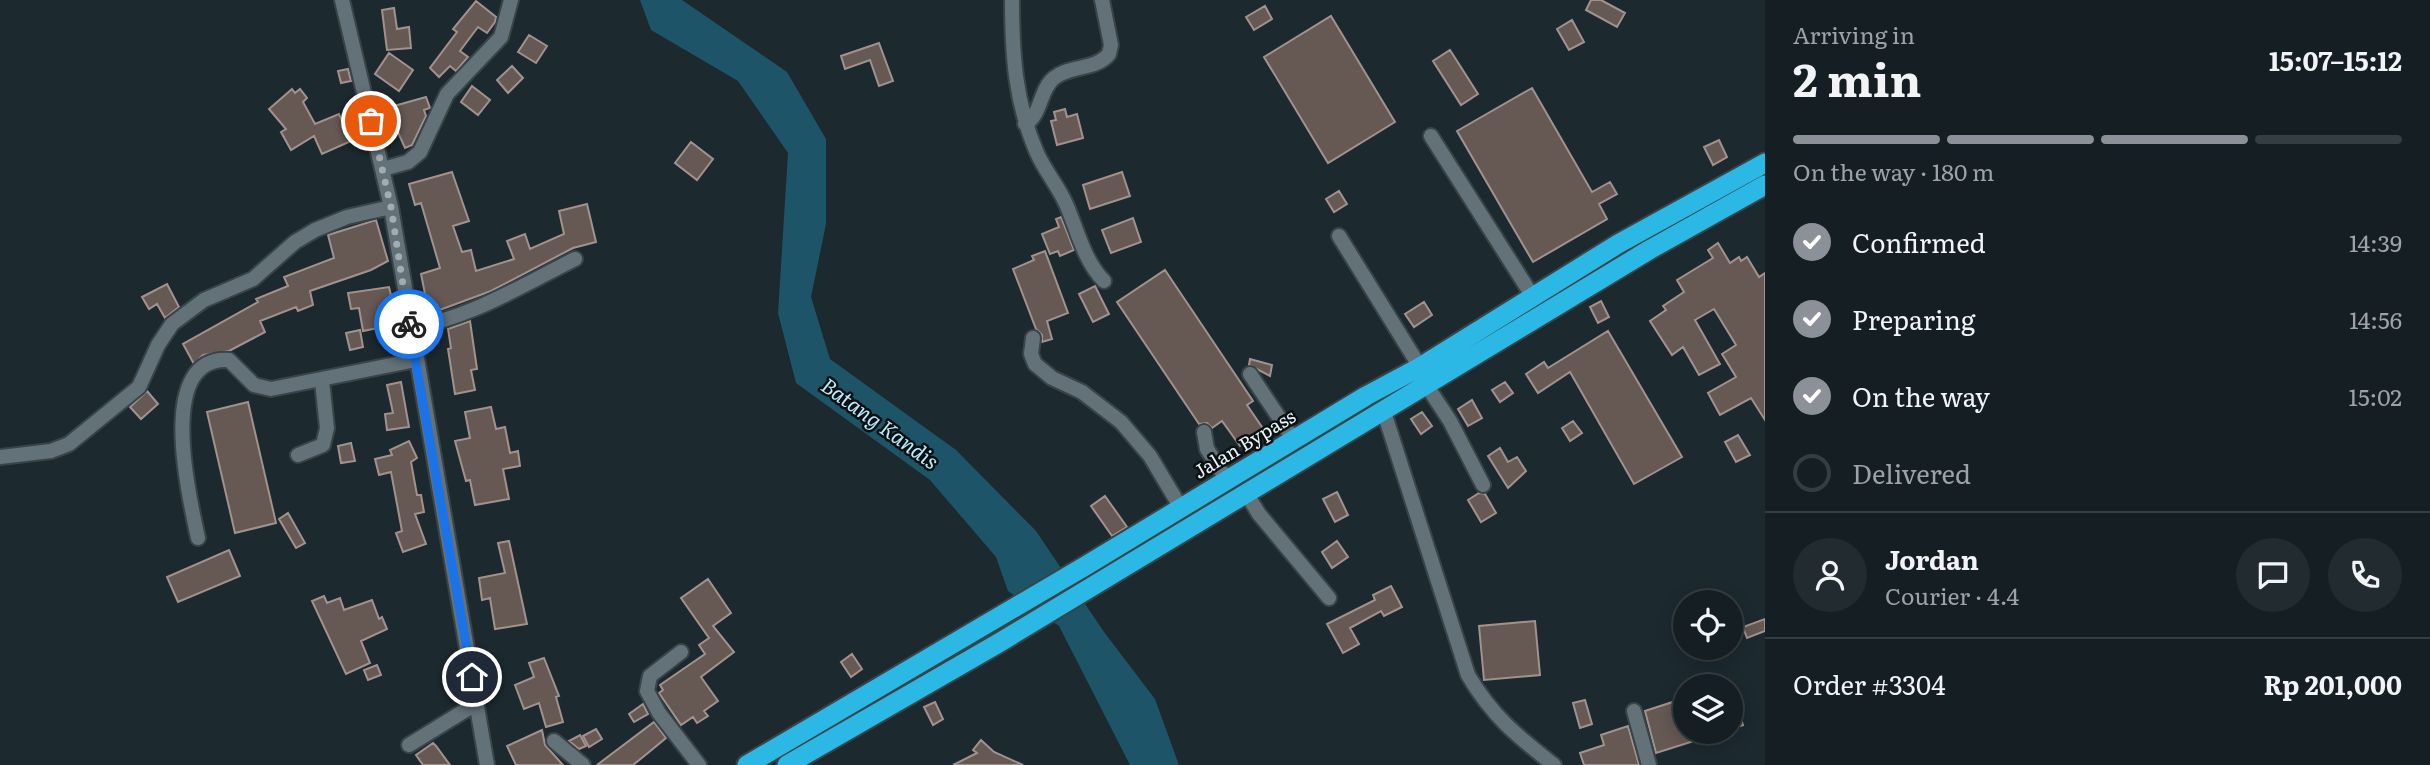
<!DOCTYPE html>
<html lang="en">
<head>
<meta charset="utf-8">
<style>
  :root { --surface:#151f23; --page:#222c30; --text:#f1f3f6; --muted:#9da2a6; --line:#343d41; --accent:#8c9099 }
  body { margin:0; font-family:Literata,serif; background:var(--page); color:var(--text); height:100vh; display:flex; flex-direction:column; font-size:26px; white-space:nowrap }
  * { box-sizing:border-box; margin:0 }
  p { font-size:23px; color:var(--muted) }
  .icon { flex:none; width:38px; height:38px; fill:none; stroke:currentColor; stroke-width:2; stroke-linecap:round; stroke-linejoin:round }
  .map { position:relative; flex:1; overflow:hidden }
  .details { display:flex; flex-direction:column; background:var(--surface); width:665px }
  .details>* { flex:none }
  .controls { position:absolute; left:1673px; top:590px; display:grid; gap:14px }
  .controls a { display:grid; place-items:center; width:70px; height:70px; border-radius:50%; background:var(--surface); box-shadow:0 4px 18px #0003,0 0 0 2px var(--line); font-size:35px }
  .pin { position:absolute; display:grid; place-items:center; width:60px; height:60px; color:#fff; margin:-30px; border:4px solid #fff; border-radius:50%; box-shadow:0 2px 7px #0007 }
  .courier { position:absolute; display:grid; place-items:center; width:70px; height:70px; margin:-35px; border:5px solid #1a73e8; border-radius:50%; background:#fff; color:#222; box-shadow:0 2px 9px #0007 }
  .overview em { font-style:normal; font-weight:700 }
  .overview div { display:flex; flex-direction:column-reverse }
  .overview { display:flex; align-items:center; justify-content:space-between; height:119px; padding:0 28px }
  h1 { font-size:46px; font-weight:700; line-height:52px }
  .bar { display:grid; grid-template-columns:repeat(4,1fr); gap:10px 7px; align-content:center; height:84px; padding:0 28px }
  .bar i { height:9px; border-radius:5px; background:var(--line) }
  .bar .on { background:var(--accent) }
  .bar p { grid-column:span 4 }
  .line { display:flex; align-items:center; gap:18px; padding:0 28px; border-top:2px solid var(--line) }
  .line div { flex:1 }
  .round { display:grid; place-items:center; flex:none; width:74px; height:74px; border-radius:37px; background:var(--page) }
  ol { padding:0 28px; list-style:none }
  li { display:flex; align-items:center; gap:21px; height:77px }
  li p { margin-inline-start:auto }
  li .icon { padding:7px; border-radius:50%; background:var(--accent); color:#fff; stroke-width:4 }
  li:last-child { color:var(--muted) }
  li i { width:38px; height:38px; border:4px solid var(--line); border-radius:50% }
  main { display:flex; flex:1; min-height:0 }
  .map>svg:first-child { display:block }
  .water { fill:#1d5467 }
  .building { fill:#665853; stroke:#a2928d; stroke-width:2 }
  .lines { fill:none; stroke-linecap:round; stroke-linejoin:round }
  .minor-casing { stroke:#384448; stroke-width:18 }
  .highway-casing { stroke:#384448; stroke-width:23 }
  .minor { stroke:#637278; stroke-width:14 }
  .highway { stroke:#2bb8e4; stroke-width:19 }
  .done { stroke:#a3adb1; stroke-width:7; stroke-dasharray:0 12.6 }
  .route { stroke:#1a73e8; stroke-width:9 }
  .labels { text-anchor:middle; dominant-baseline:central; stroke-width:5; stroke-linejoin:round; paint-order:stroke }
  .street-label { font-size:19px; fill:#ebf4f7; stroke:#0b1113 }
  .water-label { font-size:21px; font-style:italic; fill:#bbeafd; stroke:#0b1113 }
</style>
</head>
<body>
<main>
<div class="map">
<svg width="1765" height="765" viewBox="0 0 1765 765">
  <rect width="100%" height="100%" fill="#1c292f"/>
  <path class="water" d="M640 0H682L787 72 826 139V224L811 297 830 359 956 450 1036 531 1104 632 1155 699 1179 765H1130L1059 626 1008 591 996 557 930 480 796 383 778 313 788 153 738 81 651 30Z"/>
  <path class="building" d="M1591 0H1601L1625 13 1617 27 1586 10Z
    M476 1 496 17 495 22 487 33 478 27 460 51 468 57 456 71 450 66 439 77 430 68 457 32 453 29Z
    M1265 6 1272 19 1254 30 1246 17Z
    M394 8 397 29 409 27 411 48 387 50 382 10Z
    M1331 16 1395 122 1328 163 1264 57Z
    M1572 20 1584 42 1569 50 1557 29Z
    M529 35 547 46 536 63 518 52Z
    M879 43 893 81 879 86 870 60 845 69 841 56Z
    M1450 50 1478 94 1461 105 1433 61Z
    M389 53 413 70 399 91 375 74Z
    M512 66 523 78 508 93 497 80Z
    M348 69 351 81 341 83 338 71Z
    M472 86 490 100 478 115 461 102Z
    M1532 88 1592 192 1610 182 1617 194 1599 204 1607 219 1533 262 1457 131Z
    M292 89 295 93 300 89 307 98 303 102 315 124 339 114 351 141 322 154 314 136 291 150 281 132 286 129 269 109Z
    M426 97 430 108 424 110 426 116 412 145 405 148 387 108Z
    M1065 109 1067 117 1077 114 1083 138 1057 145 1051 121 1056 120 1054 112Z
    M1719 140 1727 157 1713 165 1704 147Z
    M691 142 713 159 697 180 675 163Z
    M452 172 469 221 453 226 462 252 471 250 476 271 514 259 507 241 525 234 530 249 564 234 559 211 587 204 596 242 573 248 491 291 429 314 421 274 440 268 421 203 415 205 409 184Z
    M1122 172 1130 196 1090 209 1083 185Z
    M1339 191 1347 204 1334 212 1326 199Z
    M1061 217 1074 250 1060 256 1058 251 1050 254 1042 234 1059 227 1056 219Z
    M1133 218 1141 242 1111 253 1102 230Z
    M376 220 388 261 371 270 310 291 313 305 298 311 296 307 260 321 265 332 229 351 203 355 194 364 183 344 258 302 256 299 288 286 284 277 334 258 328 235Z
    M1718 243 1730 263 1739 257 1741 261 1747 257 1759 277 1765 273V420L1751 398 1720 415 1708 393 1736 377 1722 354 1736 345 1714 309 1695 320 1720 364 1699 375 1683 347 1672 355 1650 321 1666 310 1663 306 1684 292 1677 280 1713 258 1708 250Z
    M1045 251 1068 313 1047 321 1052 339 1042 342V335L1036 329 1013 269 1034 260 1032 256Z
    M1165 270 1253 401 1247 405 1264 430 1240 446 1222 421 1212 428 1207 423 1199 424 1117 302Z
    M167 284 179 307 165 318 157 304 149 309 142 297Z
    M1095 286 1109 314 1093 322 1079 294Z
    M389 287 398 324 363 331 359 308 351 309 348 293Z
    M1601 301 1609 317 1598 323 1590 307Z
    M1424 302 1432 315 1414 327 1405 314Z
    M470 321 477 369 471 370 475 390 455 394 448 349 451 348 448 329Z
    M360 330 363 347 350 350 346 333Z
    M1608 331 1682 457 1634 484 1570 372 1538 393 1526 374 1544 362 1548 368Z
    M1250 359 1272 365 1270 376 1249 365Z
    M401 382 409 427 387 430 385 414 393 413 387 385Z
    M1505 382 1513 393 1500 402 1492 390Z
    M147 391 158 404 141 419 130 407Z
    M1472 400 1482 418 1468 426 1458 409Z
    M248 402 276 523 235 533 207 412Z
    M491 407 496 429 505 427 510 453 518 451 520 466 503 469 509 499 475 505 470 480 466 481 455 441 470 438 465 412Z
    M1422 412 1432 426 1421 434 1411 419Z
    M1573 421 1582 433 1570 441 1562 428Z
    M1738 435 1750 455 1736 462 1725 442Z
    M409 441 417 458 411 462 417 495H421L424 512 415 514 426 544 403 552 396 533 402 531 391 472 379 475 375 459 392 455 390 450Z
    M351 443 355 461 341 463 338 446Z
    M1500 448 1508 462 1517 457 1526 471 1508 488 1488 456Z
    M1337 492 1348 515 1335 522 1323 499Z
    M1479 493 1485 494 1496 513 1481 522 1468 500Z
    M1105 496 1127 527 1112 536 1091 506Z
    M288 513 305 543 296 548 279 519Z
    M509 541 527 624 495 629 490 598 482 600 479 578 505 573 498 543Z
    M1337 541 1348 557 1332 568 1322 552Z
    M229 550 240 576 178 602 167 577Z
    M708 579 731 613 713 626 734 652 701 677 718 701 704 711 708 716 697 723 693 717 681 725 659 693 663 690 660 685 705 654 699 645 709 638 681 598Z
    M1391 586 1402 607 1384 616 1381 611 1350 628 1359 644 1343 653 1327 624 1375 600 1373 595Z
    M324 596 327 603 340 598 344 610 372 600 379 619 382 617 387 629 361 641 370 663 346 674 312 601Z
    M1765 619V631L1747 638 1743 627Z
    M1535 621 1540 675 1484 680 1479 626Z
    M852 654 862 669 851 677 841 662Z
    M544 658 559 696 556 697 563 722 546 727 539 703 524 709 515 685 534 677 529 663Z
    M377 665 381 675 368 680 364 670Z
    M1731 695H1733L1743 725 1731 729Z
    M1685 698V732L1716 734 1656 753 1645 711Z
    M1585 700 1592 724 1580 728 1573 703Z
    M935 702 943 719 933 725 924 707Z
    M643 704 648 714 634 722 629 714Z
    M654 722 666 738 643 757 633 765H597Z
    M1628 726 1639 765H1584L1580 753 1604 745 1601 735Z
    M596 729 602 739 589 747 583 736Z
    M542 730 545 745 563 765H516L507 746Z
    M580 735 586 746 579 749 569 741Z
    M981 740 994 752 1023 765H953L977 753 973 750Z
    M433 743 436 746 450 765H423L416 755Z"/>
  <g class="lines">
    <defs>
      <path id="minor" d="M342 0 391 207 487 765
        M1012 0C1012 53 1015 103 1037 153 1045 171 1058 186 1066 204 1077 229 1084 261 1104 281
        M1025 124C1042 115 1039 90 1054 78 1070 65 1096 70 1109 54L1111 45 1102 0
        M1431 136 1533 297
        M383 169 408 162 420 152 447 94 501 37 511 0
        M1339 236 1420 367
        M410 328C470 318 521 286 575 259
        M1033 338 1031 354 1035 364 1052 378 1082 392 1121 422 1150 456 1181 508
        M1250 374 1294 440
        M1425 383 1450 421 1483 485
        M1383 409 1468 675C1492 716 1517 736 1554 765
        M1204 432 1207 449 1227 480
        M298 455 323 445 327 428 322 381
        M0 457 51 451 69 444 139 387 158 345 172 324 204 300 253 279 295 242 315 230 347 217 391 207
        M1246 493 1259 514 1329 598
        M198 538C189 497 155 355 229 360L254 385 271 389 416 360
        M681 652 650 676 647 691 659 713 699 765
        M1634 711 1649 765
        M554 741 583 765
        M409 745 477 703"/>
      <path id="highway" d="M747 765 1087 565 1366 396 1420 367 1618 244 1765 163
        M787 765 997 644 1649 250 1765 185"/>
    </defs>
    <use href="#minor" class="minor-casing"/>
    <use href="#highway" class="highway-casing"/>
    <use href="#minor" class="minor"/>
    <use href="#highway" class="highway"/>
  </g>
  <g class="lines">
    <path class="done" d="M371 121 391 207 409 324"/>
    <path class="route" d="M409 324 472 677"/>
  </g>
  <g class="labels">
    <g class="street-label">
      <text transform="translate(1244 443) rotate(-31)">Jalan Bypass</text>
    </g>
    <g class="water-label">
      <text transform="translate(881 422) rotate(36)">Batang Kandis</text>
    </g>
  </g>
</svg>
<div class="controls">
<a><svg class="icon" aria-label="locate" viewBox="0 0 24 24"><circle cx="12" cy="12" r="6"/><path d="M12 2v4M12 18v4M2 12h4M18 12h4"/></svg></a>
<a><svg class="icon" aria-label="layers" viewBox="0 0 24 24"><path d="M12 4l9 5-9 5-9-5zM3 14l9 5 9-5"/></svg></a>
</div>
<div class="pin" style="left:371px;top:121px;background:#ea580c"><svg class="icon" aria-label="bag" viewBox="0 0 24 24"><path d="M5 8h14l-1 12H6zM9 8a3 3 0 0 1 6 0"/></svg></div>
<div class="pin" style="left:472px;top:677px;background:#1f2937"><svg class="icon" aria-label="home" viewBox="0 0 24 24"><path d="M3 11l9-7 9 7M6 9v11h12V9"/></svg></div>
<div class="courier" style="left:409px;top:324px"><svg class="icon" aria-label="bike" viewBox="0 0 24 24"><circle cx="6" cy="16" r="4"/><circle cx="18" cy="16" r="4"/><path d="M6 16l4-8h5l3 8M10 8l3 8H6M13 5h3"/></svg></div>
</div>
<section class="details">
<div class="overview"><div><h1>2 min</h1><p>Arriving in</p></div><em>15:07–15:12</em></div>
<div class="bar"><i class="on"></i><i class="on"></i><i class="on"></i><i></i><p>On the way · 180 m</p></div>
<ol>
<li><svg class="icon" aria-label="check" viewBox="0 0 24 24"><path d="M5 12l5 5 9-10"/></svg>Confirmed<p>14:39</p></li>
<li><svg class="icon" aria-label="check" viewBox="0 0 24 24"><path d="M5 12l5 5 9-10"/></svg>Preparing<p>14:56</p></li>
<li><svg class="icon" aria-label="check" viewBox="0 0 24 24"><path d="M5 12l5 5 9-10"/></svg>On the way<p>15:02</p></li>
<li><i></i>Delivered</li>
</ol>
<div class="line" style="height:126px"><a class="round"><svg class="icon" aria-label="person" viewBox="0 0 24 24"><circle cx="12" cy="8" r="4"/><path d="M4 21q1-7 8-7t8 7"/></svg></a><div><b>Jordan</b><p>Courier · 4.4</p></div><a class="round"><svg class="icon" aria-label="chat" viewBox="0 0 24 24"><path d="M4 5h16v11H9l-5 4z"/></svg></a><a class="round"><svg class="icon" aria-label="phone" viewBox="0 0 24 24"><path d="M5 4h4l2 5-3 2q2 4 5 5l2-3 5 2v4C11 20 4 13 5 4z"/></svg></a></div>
<div class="line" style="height:91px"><div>Order #3304</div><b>Rp 201,000</b></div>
</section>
</main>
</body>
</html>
